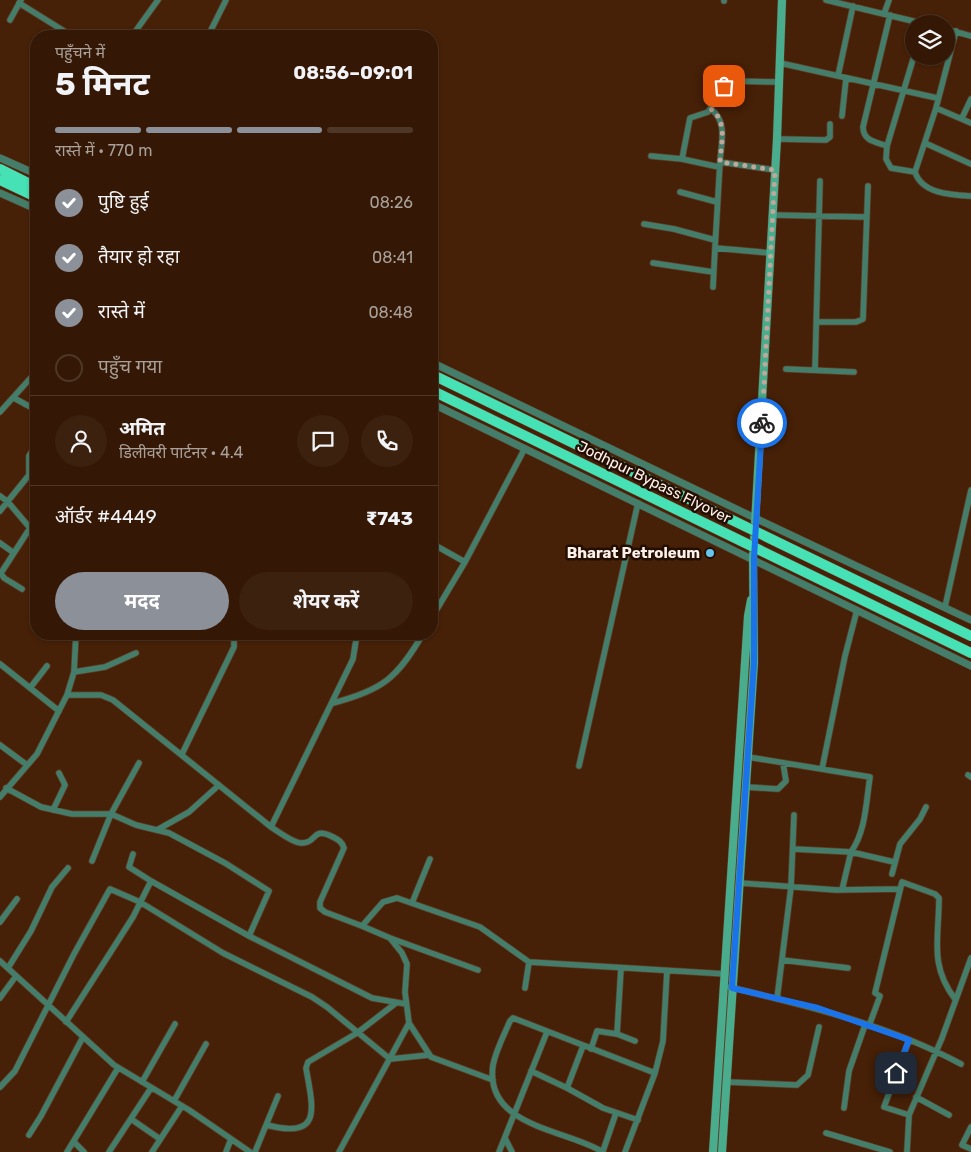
<!DOCTYPE html>
<html lang="hi">
<head>
<meta charset="utf-8">
<style>
  :root { --surface:#341805; --page:#3c210f; --text:#f1f3f6; --muted:#a9a09a; --line:#4e3727; --accent:#8c9099 }
  body { margin:0; font-family:Rubik,"Noto Sans Devanagari",sans-serif; background:var(--page); color:var(--text); height:100vh; display:flex; flex-direction:column; font-size:19px; white-space:nowrap }
  * { box-sizing:border-box; margin:0 }
  p { font-size:16px; color:var(--muted) }
  .icon { flex:none; width:28px; height:28px; fill:none; stroke:currentColor; stroke-width:2; stroke-linecap:round; stroke-linejoin:round }
  .map { position:relative; flex:1; overflow:hidden }
  .panel { position:absolute; left:30px; top:30px; width:408px; height:610px; display:flex; flex-direction:column; background:var(--surface); border-radius:20px; box-shadow:0 1px 4px #0004,0 0 0 1px var(--line) }
  .panel>* { flex:none }
  .tools { position:absolute; left:905px; top:15px; display:grid; gap:10px }
  .tools a { display:grid; place-items:center; width:50px; height:50px; border-radius:50%; background:var(--surface); box-shadow:0 1px 4px #0004,0 0 0 1px var(--line); font-size:25px }
  .pin { position:absolute; display:grid; place-items:center; width:42px; height:42px; color:#fff; margin:-21px; border-radius:10px; box-shadow:0 2px 8px #0006 }
  .courier { position:absolute; display:grid; place-items:center; width:50px; height:50px; margin:-25px; border:4px solid #1a73e8; border-radius:50%; background:#fff; color:#222; box-shadow:0 1px 6px #0007 }
  .overview em { font-style:normal; font-weight:700 }
  .overview div { display:flex; flex-direction:column-reverse }
  .overview { display:flex; align-items:center; justify-content:space-between; height:85px; padding:0 25px }
  h1 { font-size:32px; font-weight:700; line-height:38px }
  .bar { display:grid; grid-template-columns:repeat(4,1fr); gap:8px 5px; align-content:center; height:60px; padding:0 25px }
  .bar i { height:6px; border-radius:4px; background:var(--line) }
  .bar .selected { background:var(--accent) }
  .bar p { grid-column:span 4 }
  .line { display:flex; align-items:center; gap:12px; padding:0 25px; border-top:1px solid var(--line) }
  .line div { flex:1 }
  .round { display:grid; place-items:center; flex:none; width:52px; height:52px; border-radius:26px; background:var(--page) }
  ol { padding:0 25px; list-style:none }
  li { display:flex; align-items:center; gap:15px; height:55px }
  li p { margin-inline-start:auto }
  li .icon { padding:5px; border-radius:50%; background:var(--accent); color:#fff; stroke-width:4 }
  li:last-child { color:var(--muted) }
  li i { width:28px; height:28px; border:2px solid var(--line); border-radius:50% }
  .button { display:flex; gap:10px; margin-top:auto; padding:10px 25px }
  .button a { flex:1; height:58px; border-radius:30px; background:var(--accent); color:#fff; font-size:20px; font-weight:700; line-height:58px; text-align:center }
  .button a+a { background:var(--page); color:var(--text) }
  .map>svg:first-child { display:block }
  .lines { fill:none; stroke-linecap:round; stroke-linejoin:round }
  .minor-casing { stroke:#603d27; stroke-width:7 }
  .tertiary-casing { stroke:#603d27; stroke-width:8 }
  .secondary-casing { stroke:#603d27; stroke-width:9 }
  .trunk-casing { stroke:#603d27; stroke-width:11 }
  .minor { stroke:#447e6a; stroke-width:5.5 }
  .tertiary { stroke:#447e6a; stroke-width:7 }
  .secondary { stroke:#49ad8d; stroke-width:8 }
  .trunk { stroke:#46e1b4; stroke-width:10 }
  .trunk-bridge-casing { stroke:#603d27; stroke-width:11; stroke-linecap:butt }
  .trunk-bridge { stroke:#46e1b4; stroke-width:10 }
  .done { stroke:#bea89b; stroke-width:5; stroke-dasharray:0 9 }
  .route { stroke:#1a73e8; stroke-width:6 }
  .poi-dot { fill:#65c5ee; stroke:#230e03; stroke-width:2 }
  .labels { text-anchor:middle; dominant-baseline:central; stroke-width:5; stroke-linejoin:round; paint-order:stroke }
  .street-label { font-size:15px; fill:#fef1ea; stroke:#230e03 }
  .poi-label { font-size:15px; font-weight:bold; fill:#fef1ea; stroke:#230e03; text-anchor:end }
</style>
</head>
<body>
<div class="map">
<svg width="971" height="1152" viewBox="0 0 971 1152">
  <rect width="100%" height="100%" fill="#462007"/>
  <g class="lines">
    <defs>
      <path id="minor" d="M826 0 925 24
        M724 1V0
        M19 3 72 36
        M884 14 889 0
        M10 20 21 0
        M946 29 971 36
        M956 31 936 108 915 172C922 194 952 195 971 196
        M132 36 158 0
        M208 36 226 0
        M914 56 887 146 886 159 891 168 915 172
        M780 63 937 98
        M838 76 853 6
        M936 108 971 123
        M711 109C728 122 721 143 720 162
        M842 116 846 79
        M962 118 971 99
        M777 139 826 140 830 137V124
        M925 143 971 164
        M887 146C876 142 863 141 863 127L890 15
        M651 156 682 159
        M719 167 682 159 690 118 708 112 724 86 731 81 779 82
        M680 192 717 202
        M773 215 866 217
        M644 224 674 229 715 240
        M715 248 720 162 775 170
        M653 263 713 272
        M713 287 715 248 771 253
        M817 322H856L863 319 868 186
        M786 369 854 372
        M815 370 820 181
        M14 398 36 410
        M0 412 36 372
        M0 496 8 502 30 528 1 573 4 578 22 589
        M0 511 29 475V456L36 444
        M0 543 14 553
        M431 543 465 562 525 448
        M945 607 971 490
        M431 619 465 562
        M129 634H130
        M0 664 59 711
        M74 672 105 667 136 653
        M30 688 47 666
        M67 695H101L113 700 271 827C279 832 293 843 302 843 318 843 311 826 333 837 339 840 342 842 344 848L320 902V908L325 912 362 926 383 902 397 898 480 927 529 962 726 974
        M333 703C383 690 397 678 423 634
        M0 745 27 765
        M182 754 234 647V634
        M748 757 870 777C866 802 866 831 851 852L793 849
        M579 766 638 503
        M822 769 845 656 857 610
        M968 775 971 777
        M746 787 778 789 786 781 783 763
        M6 788 41 807 72 814H111L92 861
        M0 797 37 754 67 695 74 672 76 634
        M53 810 65 785 59 773
        M271 827 353 659 357 634
        M157 830 189 812 219 785
        M133 854 129 867 151 881
        M892 874 900 844 920 819 926 807
        M740 883 836 890 900 889
        M842 890 851 852 894 862
        M412 903 430 859
        M0 922 17 899
        M249 936 372 998 406 1004
        M390 938 478 970
        M782 960 848 968
        M0 961 114 1065 189 1110 250 1152
        M8 968 31 931 52 887 68 868
        M729 987C808 1006 889 1025 961 1064
        M525 988 529 962
        M0 998 16 976
        M777 999 791 887 794 815
        M66 1022 133 917 151 881 249 936 269 891 225 863 169 833 136 825 111 814 139 763
        M409 1023 431 1057 493 1080
        M869 1026 880 996 875 993 902 882 935 894 939 898C939 938 929 965 955 999
        M617 1034 635 1041
        M591 1049 597 1031 617 1034 621 968
        M531 1071 567 1088 583 1046
        M655 1073 663 1041 667 971
        M142 1082 175 1024
        M726 1082 797 1085 808 1075 819 1027
        M0 1087 15 1071 74 954 110 889 140 902 223 953 312 997 327 1007 390 1059 429 1055
        M567 1088 603 1108 638 1120
        M916 1097 949 1115
        M174 1101 206 1044
        M844 1108 849 1071 865 1025
        M909 1115 884 1107 909 1040
        M131 1119 160 1139
        M267 1125C323 1140 313 1108 306 1068L308 1062 357 1033 396 1003
        M971 1127 962 1145 971 1149
        M826 1133 890 1152
        M29 1135 41 1116 83 1037
        M505 1138 512 1152
        M74 1142 84 1152
        M603 1151 616 1113
        M67 1152 118 1068
        M109 1152 151 1088
        M152 1152 182 1106
        M226 1152 231 1139
        M255 1152 278 1096
        M339 1152 409 1023 405 992 407 964 402 953 390 938 362 926
        M499 1152 547 1032
        M603 1152C566 1129 484 1127 493 1065 496 1050 504 1035 510 1021L513 1018 655 1073 625 1152
        M907 1152 909 1115 942 1038 971 958"/>
      <path id="tertiary" d="M0 158 36 174
        M0 193 36 209
        M431 362 757 519 971 620
        M431 403 971 666"/>
      <path id="secondary" d="M713 1152 748 616 751 600
        M722 1152 754 663 753 558 777 139 782 0"/>
      <path id="trunk" d="M0 169 36 187
        M0 180 36 197"/>
    </defs>
    <use href="#minor" class="minor-casing"/>
    <use href="#tertiary" class="tertiary-casing"/>
    <use href="#secondary" class="secondary-casing"/>
    <use href="#trunk" class="trunk-casing"/>
    <use href="#minor" class="minor"/>
    <use href="#tertiary" class="tertiary"/>
    <use href="#secondary" class="secondary"/>
    <use href="#trunk" class="trunk"/>
    <defs>
      <path id="trunk-bridge" d="M431 374 971 636
        M431 390 971 653"/>
    </defs>
    <use href="#trunk-bridge" class="trunk-bridge-casing"/>
    <use href="#trunk-bridge" class="trunk-bridge"/>
  </g>
  <g class="lines">
    <path class="done" d="M724 86 711 109C728 122 721 143 720 162L775 170 762 423"/>
    <path class="route" d="M762 423 754 558V663L732 988 818 1008 909 1040 896 1073"/>
  </g>
  <circle class="poi-dot" cx="710" cy="553" r="5"/>
  <g class="labels">
    <g class="street-label">
      <text transform="translate(654 482) rotate(26)">Jodhpur Bypass Flyover</text>
    </g>
    <g class="poi-label">
      <text x="700" y="553">Bharat Petroleum</text>
    </g>
  </g>
</svg>
<div class="tools">
<a><svg class="icon" aria-label="layers" viewBox="0 0 24 24"><path d="M12 4l9 5-9 5-9-5zM3 14l9 5 9-5"/></svg></a>
</div>
<div class="pin" style="left:724px;top:86px;background:#ea580c"><svg class="icon" aria-label="bag" viewBox="0 0 24 24"><path d="M5 8h14l-1 12H6zM9 8a3 3 0 0 1 6 0"/></svg></div>
<div class="pin" style="left:896px;top:1073px;background:#1f2937"><svg class="icon" aria-label="home" viewBox="0 0 24 24"><path d="M3 11l9-7 9 7M6 9v11h12V9"/></svg></div>
<div class="courier" style="left:762px;top:423px"><svg class="icon" aria-label="bike" viewBox="0 0 24 24"><circle cx="6" cy="16" r="4"/><circle cx="18" cy="16" r="4"/><path d="M6 16l4-8h5l3 8M10 8l3 8H6M13 5h3"/></svg></div>
<section class="panel">
<div class="overview"><div><h1>5 मिनट</h1><p>पहुँचने में</p></div><em>08:56–09:01</em></div>
<div class="bar"><i class="selected"></i><i class="selected"></i><i class="selected"></i><i></i><p>रास्ते में · 770 m</p></div>
<ol>
<li><svg class="icon" aria-label="check" viewBox="0 0 24 24"><path d="M5 12l5 5 9-10"/></svg>पुष्टि हुई<p>08:26</p></li>
<li><svg class="icon" aria-label="check" viewBox="0 0 24 24"><path d="M5 12l5 5 9-10"/></svg>तैयार हो रहा<p>08:41</p></li>
<li><svg class="icon" aria-label="check" viewBox="0 0 24 24"><path d="M5 12l5 5 9-10"/></svg>रास्ते में<p>08:48</p></li>
<li><i></i>पहुँच गया</li>
</ol>
<div class="line" style="height:90px"><a class="round"><svg class="icon" aria-label="person" viewBox="0 0 24 24"><circle cx="12" cy="8" r="4"/><path d="M4 21q1-7 8-7t8 7"/></svg></a><div><b>अमित</b><p>डिलीवरी पार्टनर · 4.4</p></div><a class="round"><svg class="icon" aria-label="chat" viewBox="0 0 24 24"><path d="M4 5h16v11H9l-5 4z"/></svg></a><a class="round"><svg class="icon" aria-label="phone" viewBox="0 0 24 24"><path d="M5 4h4l2 5-3 2q2 4 5 5l2-3 5 2v4C11 20 4 13 5 4z"/></svg></a></div>
<div class="line" style="height:65px"><div>ऑर्डर #4449</div><b>₹743</b></div>
<div class="button"><a>मदद</a><a>शेयर करें</a></div>
</section>
</div>
</body>
</html>
